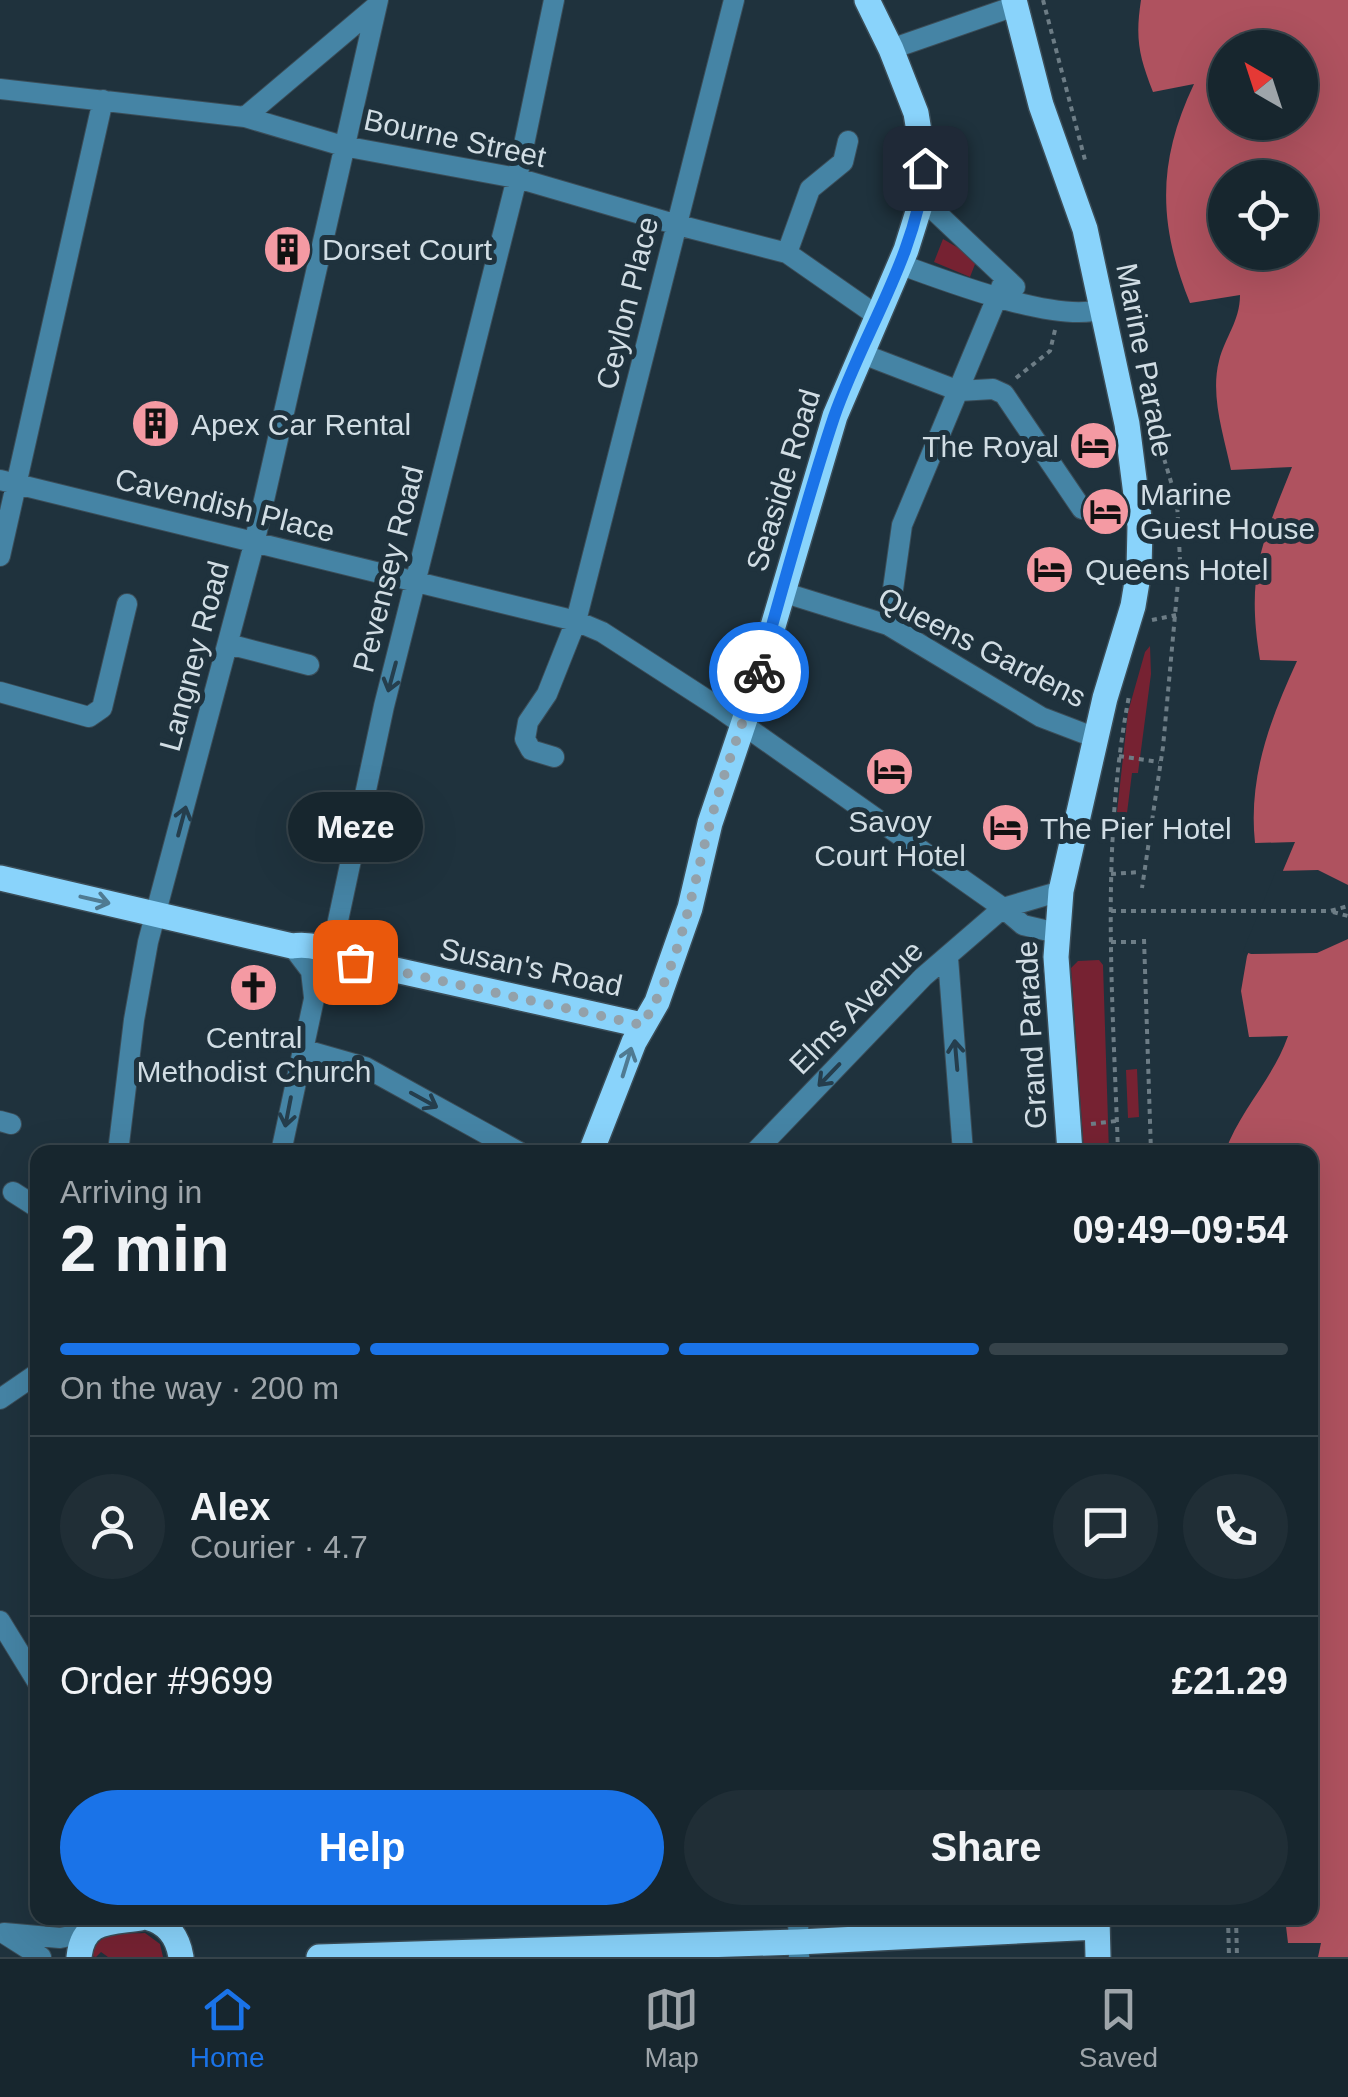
<!DOCTYPE html>
<html lang="en">
<head>
<meta charset="utf-8">
<style>
  :root { --surface:#17262e; --page:#202e36; --text:#f1f3f6; --muted:#9ea5aa; --line:#36434a; --accent:#1a73e8 }
  body { margin:0; font-family:Arial,sans-serif; background:var(--page); color:var(--text); height:100vh; display:flex; flex-direction:column; font-size:38px; white-space:nowrap }
  * { box-sizing:border-box; margin:0 }
  p { font-size:32px; color:var(--muted) }
  .icon { flex:none; width:55px; height:55px; fill:none; stroke:currentColor; stroke-width:2; stroke-linecap:round; stroke-linejoin:round }
  .map { position:relative; flex:1; overflow:hidden }
  .drawer { position:absolute; left:30px; top:1145px; width:1288px; height:780px; display:flex; flex-direction:column; background:var(--surface); border-radius:20px; box-shadow:0 10px 40px #0002,0 0 0 2px var(--line) }
  .drawer>* { flex:none }
  .needle { width:65px; rotate:321deg }
  .controls { position:absolute; left:1208px; top:30px; display:grid; gap:20px }
  .controls a { display:grid; place-items:center; width:110px; height:110px; border-radius:50%; background:var(--surface); box-shadow:0 10px 40px #0002,0 0 0 2px var(--line); font-size:50px }
  .pin { position:absolute; display:grid; place-items:center; width:85px; height:85px; color:#fff; margin:-42px; border-radius:20px; box-shadow:0 5px 15px #0006 }
  .courier { position:absolute; display:grid; place-items:center; width:100px; height:100px; margin:-50px; border:8px solid #1a73e8; border-radius:50%; background:#fff; color:#222; box-shadow:0 2px 12px #0007 }
  .bubble { position:absolute; height:70px; border-radius:35px; background:var(--surface); box-shadow:0 10px 40px #0002,0 0 0 2px var(--line); font-size:32px; font-weight:700; line-height:70px; text-align:center }
  .overview em { font-style:normal; font-weight:700 }
  .overview div { display:flex; flex-direction:column-reverse }
  .overview { display:flex; align-items:center; justify-content:space-between; height:170px; padding:0 30px }
  h1 { font-size:65px; font-weight:700; line-height:75px }
  .bar { display:grid; grid-template-columns:repeat(4,1fr); gap:15px 10px; align-content:center; height:120px; padding:0 30px }
  .bar i { height:12px; border-radius:8px; background:var(--line) }
  .bar .current { background:var(--accent) }
  .bar p { grid-column:span 4 }
  .line { display:flex; align-items:center; gap:25px; padding:0 30px; border-top:2px solid var(--line) }
  .line div { flex:1 }
  .round { display:grid; place-items:center; flex:none; width:105px; height:105px; border-radius:52px; background:var(--page) }
  .cta { display:flex; gap:20px; margin-top:auto; padding:20px 30px }
  .cta a { flex:1; height:115px; border-radius:60px; background:var(--accent); color:#fff; font-size:40px; font-weight:700; line-height:115px; text-align:center }
  .cta a+a { background:var(--page); color:var(--text) }
  .menu { display:flex; justify-content:space-around; align-items:center; height:140px; border-top:2px solid var(--line); background:var(--surface); font-size:28px; color:var(--muted) }
  .menu a { display:grid; justify-items:center; gap:5px }
  .menu .current { color:var(--accent) }
  .map>svg:first-child { display:block }
  .green { fill:#762232 }
  .water { fill:#af525f; fill-rule:evenodd }
  .pier { fill:#1f323d }
  .lines { fill:none; stroke-linecap:round; stroke-linejoin:round }
  .minor-casing { stroke:#3b4d58; stroke-width:22 }
  .major-casing { stroke:#3b4d58; stroke-width:28 }
  .path { stroke:#6d7d86; stroke-width:4; stroke-dasharray:5 5; stroke-linecap:butt }
  .minor { stroke:#4584a5; stroke-width:20 }
  .major { stroke:#89d3fb; stroke-width:25 }
  .oneway { stroke:#253e4d }
  .oneway2 { stroke:#4f7a92 }
  .done { stroke:#93a1aa; stroke-width:10; stroke-dasharray:0 18 }
  .route { stroke:#1a73e8; stroke-width:12 }
  .labels { text-anchor:middle; dominant-baseline:central; stroke-width:10; stroke-linejoin:round; paint-order:stroke }
  .street-label { font-size:30px; fill:#d1dde4; stroke:#1f323d }
  .poi-label { font-size:30px; fill:#d1dde4; stroke:#1f323d; text-anchor:start }
</style>
</head>
<body>
<div class="map">
<svg width="1348" height="1957" viewBox="0 0 1348 1957">
  <rect width="100%" height="100%" fill="#1f323d"/>
  <path class="green" d="M943 239 977 259 970 277 934 262Z
    M1150 646 1151 674 1138 773H1132L1127 813 1117 812 1128 712 1145 652Z
    M1099 960 1103 965 1109 1152H1084L1071 968 1078 961Z
    M1137 1069 1139 1117 1128 1118 1126 1070Z
    M145 1933 160 1944 163 1957H108L101 1952 96 1957 91 1956C99 1929 122 1934 145 1933Z"/>
  <path class="water" d="M1141 0H1348V1957H1318L1321 1943H1288L1285 1918H1310V1152H1225C1240 1110 1273 1079 1288 1036L1249 1037 1241 991 1247 956 1295 842 1255 843C1248 777 1270 720 1297 661L1260 660C1246 575 1261 545 1292 467L1231 470C1224 436 1210 396 1219 361 1225 337 1240 321 1240 295L1190 303C1158 224 1157 162 1194 84L1153 92C1139 56 1135 39 1141 0ZM1225 48H1300V122H1225ZM1225 178H1300V252H1225Z"/>
  <path class="pier" d="M1318 870 1348 885V939L1317 953 1251 954 1243 951 1276 871Z"/>
  <g class="lines">
    <defs>
      <path id="minor" d="M891 49 1015 6
        M0 89 245 117 343 146 517 178 678 225 787 253 876 315
        M245 117 374 8
        M922 199 1015 287
        M787 253 810 189 843 162 848 141
        M899 264C946 281 1057 324 1102 309
        M860 353 959 391 993 389 1004 394 1082 509
        M0 480 576 621 602 632 718 707 1003 908 923 977 755 1152
        M0 556 103 100
        M782 592 888 625 1041 717 1096 738
        M888 625 902 525 1005 278
        M228 644 309 665
        M0 692 89 717 102 708 127 604
        M554 757 531 750 525 739 528 722 547 694 576 621 734 0
        M1057 933 1023 925 1003 908 1061 891
        M292 946 311 971 314 997
        M948 958 963 1152
        M302 1049 365 1067 519 1152
        M0 1121 11 1124
        M118 1152 134 1020 148 942 254 544 378 0
        M281 1152 314 999 333 944 384 706 517 178 554 0
        M13 1192 38 1208
        M0 1399 38 1373
        M0 1621 38 1683
        M798 1918 799 1957
        M4 1933 60 1938 86 1933
        M5 1934 41 1957"/>
      <path id="major" d="M1014 0 1041 105 1085 229 1127 424 1140 526 1139 570 1133 606 1105 698 1061 891 1056 957 1070 1152
        M0 878 292 946C314 942 335 953 355 961L642 1025
        M591 1152 634 1042 657 1002 690 908 710 823 750 704 835 416 906 250 922 199 925 168 916 113 891 49 867 0
        M149 1918C168 1923 178 1938 181 1957
        M1097 1918 1098 1957
        M79 1957C83 1919 109 1923 141 1918
        M319 1957 798 1942 1097 1927"/>
    </defs>
    <use href="#minor" class="minor-casing"/>
    <use href="#major" class="major-casing"/>
    <path class="path" d="M1043 0 1085 160
      M1116 265 1137 336 1160 445 1177 502 1180 560 1163 747 1142 888
      M1016 378 1050 351 1055 330
      M1152 620 1176 615
      M1119 756 1159 762
      M1111 874 1141 872
      M1111 911H1330L1348 906
      M1333 912 1348 916
      M1144 939 1151 1152
      M1111 942H1141
      M1091 1124 1116 1121
      M1118 1152C1113 1000 1100 847 1129 696
      M1228 1918 1229 1957
      M1236 1918 1237 1957"/>
    <use href="#minor" class="minor"/>
    <use href="#major" class="major"/>
  </g>
  <defs><path id="oneway-shaft" d="M-6 0H5M1.5-3L5.5 0L1.5 3" fill="none" stroke-width="1.6" stroke-linecap="round" stroke-linejoin="round" transform="scale(2.5)"/></defs>
  <g class="oneway">
    <use href="#oneway-shaft" transform="translate(392 677) rotate(105)"/>
    <use href="#oneway-shaft" transform="translate(182 821) rotate(-75)"/>
    <use href="#oneway-shaft" transform="translate(956 1055) rotate(-95)"/>
    <use href="#oneway-shaft" transform="translate(829 1075) rotate(134)"/>
    <use href="#oneway-shaft" transform="translate(424 1100) rotate(29)"/>
    <use href="#oneway-shaft" transform="translate(288 1112) rotate(101)"/>
  </g>
  <g class="oneway2">
    <use href="#oneway-shaft" transform="translate(95 900) rotate(13)"/>
    <use href="#oneway-shaft" transform="translate(627 1062) rotate(-73)"/>
  </g>
  <g class="lines">
    <path class="done" d="M355 962 642 1025C681 964 692 889 711 820 724 770 744 722 759 672"/>
    <path class="route" d="M759 672C783 587 806 501 834 417 863 333 916 257 925 168"/>
  </g>
  <defs>
    <symbol id="building-disc" viewBox="-11 -11 22 22"><circle r="9.5" fill="#f49aa3" stroke="#1f323d"/><path d="M-4-6H4V6H1V3H-1V6H-4ZM-2.5-4.3h1.7v1.8h-1.7ZM.8-4.3h1.7v1.8H.8ZM-2.5-1h1.7V.8h-1.7ZM.8-1h1.7V.8H.8Z" fill="#111"/></symbol>
    <symbol id="hotel-disc" viewBox="-11 -11 22 22"><circle r="9.5" fill="#f49aa3" stroke="#1f323d"/><path d="M-6-4.5h1.5V1H6V5H4.5V3h-9V5H-6ZM-4 0a1.8 1.8 0 1 1 3.6 0ZM.5 0V-2.5h3Q6-2.5 6 0Z" fill="#111"/></symbol>
    <symbol id="church-disc" viewBox="-11 -11 22 22"><circle r="9.5" fill="#f49aa3" stroke="#1f323d"/><path d="M-1.2-6h2.4v3.5h3.3v2.4h-3.3V6h-2.4V-.1h-3.3v-2.4h3.3Z" fill="#111"/></symbol>
  </defs>
  <g fill-rule="evenodd">
    <use href="#building-disc" x="260" y="222" width="55" height="55"/>
    <use href="#building-disc" x="128" y="396" width="55" height="55"/>
    <use href="#hotel-disc" x="1066" y="418" width="55" height="55"/>
    <use href="#hotel-disc" x="1078" y="484" width="55" height="55"/>
    <use href="#hotel-disc" x="1022" y="542" width="55" height="55"/>
    <use href="#hotel-disc" x="862" y="744" width="55" height="55"/>
    <use href="#hotel-disc" x="978" y="800" width="55" height="55"/>
    <use href="#church-disc" x="226" y="960" width="55" height="55"/>
  </g>
  <g class="labels">
    <g class="street-label">
      <text transform="translate(455 138) rotate(12)">Bourne Street</text>
      <text transform="translate(627 303) rotate(-76)">Ceylon Place</text>
      <text transform="translate(1145 360) rotate(79)">Marine Parade</text>
      <text transform="translate(783 480) rotate(-73)">Seaside Road</text>
      <text transform="translate(225 505) rotate(14)">Cavendish Place</text>
      <text transform="translate(388 569) rotate(-76)">Pevensey Road</text>
      <text transform="translate(982 647) rotate(27)">Queens Gardens</text>
      <text transform="translate(194 656) rotate(-75)">Langney Road</text>
      <text transform="translate(531 967) rotate(12)">Susan's Road</text>
      <text transform="translate(856 1007) rotate(-45)">Elms Avenue</text>
      <text transform="translate(1031 1035) rotate(-93)">Grand Parade</text>
    </g>
    <g class="poi-label">
      <text x="322" y="249">Dorset Court</text>
      <text x="191" y="424">Apex Car Rental</text>
      <text x="1059" y="446" text-anchor="end">The Royal</text>
      <text x="1140" y="494">Marine<tspan x="1140" dy="34">Guest House</tspan></text>
      <text x="1085" y="569">Queens Hotel</text>
      <text x="890" y="821" text-anchor="middle">Savoy<tspan x="890" dy="34">Court Hotel</tspan></text>
      <text x="1040" y="828">The Pier Hotel</text>
      <text x="254" y="1037" text-anchor="middle">Central<tspan x="254" dy="34">Methodist Church</tspan></text>
    </g>
  </g>
</svg>
<div class="controls">
<a><svg class="needle" viewBox="-14 -14 28 28"><path d="M0-13l5 13h-10z" fill="#e53935"/><path d="M0 13l5-13h-10z" fill="#9ea5aa"/></svg></a>
<a><svg class="icon" aria-label="locate" viewBox="0 0 24 24"><circle cx="12" cy="12" r="6"/><path d="M12 2v4M12 18v4M2 12h4M18 12h4"/></svg></a>
</div>
<div class="pin" style="left:355px;top:962px;background:#ea580c"><svg class="icon" aria-label="bag" viewBox="0 0 24 24"><path d="M5 8h14l-1 12H6zM9 8a3 3 0 0 1 6 0"/></svg></div>
<div class="pin" style="left:925px;top:168px;background:#1f2937"><svg class="icon" aria-label="home" viewBox="0 0 24 24"><path d="M3 11l9-7 9 7M6 9v11h12V9"/></svg></div>
<div class="courier" style="left:759px;top:672px"><svg class="icon" aria-label="bike" viewBox="0 0 24 24"><circle cx="6" cy="16" r="4"/><circle cx="18" cy="16" r="4"/><path d="M6 16l4-8h5l3 8M10 8l3 8H6M13 5h3"/></svg></div>
<div class="bubble" style="left:288px;top:792px;width:135px">Meze</div>
<section class="drawer">
<div class="overview"><div><h1>2 min</h1><p>Arriving in</p></div><em>09:49–09:54</em></div>
<div class="bar"><i class="current"></i><i class="current"></i><i class="current"></i><i></i><p>On the way · 200 m</p></div>
<div class="line" style="height:180px"><a class="round"><svg class="icon" aria-label="person" viewBox="0 0 24 24"><circle cx="12" cy="8" r="4"/><path d="M4 21q1-7 8-7t8 7"/></svg></a><div><b>Alex</b><p>Courier · 4.7</p></div><a class="round"><svg class="icon" aria-label="chat" viewBox="0 0 24 24"><path d="M4 5h16v11H9l-5 4z"/></svg></a><a class="round"><svg class="icon" aria-label="phone" viewBox="0 0 24 24"><path d="M5 4h4l2 5-3 2q2 4 5 5l2-3 5 2v4C11 20 4 13 5 4z"/></svg></a></div>
<div class="line" style="height:130px"><div>Order #9699</div><b>£21.29</b></div>
<div class="cta"><a>Help</a><a>Share</a></div>
</section>
</div>
<nav class="menu">
<a class="current"><svg class="icon" aria-label="home" viewBox="0 0 24 24"><path d="M3 11l9-7 9 7M6 9v11h12V9"/></svg>Home</a>
<a><svg class="icon" aria-label="map" viewBox="0 0 24 24"><path d="M3 6l6-2 6 2 6-2v14l-6 2-6-2-6 2zM9 4v14M15 6v14"/></svg>Map</a>
<a><svg class="icon" aria-label="saved" viewBox="0 0 24 24"><path d="M7 4h10v16l-5-4-5 4z"/></svg>Saved</a>
</nav>
</body>
</html>
